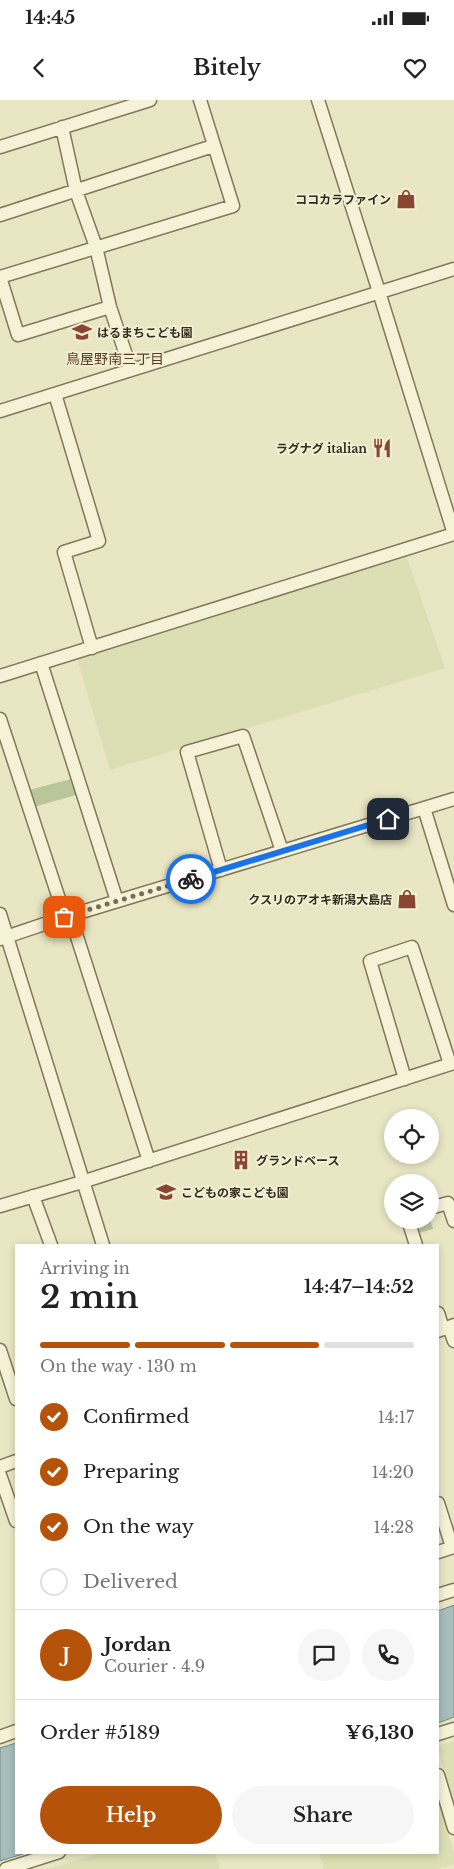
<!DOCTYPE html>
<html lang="en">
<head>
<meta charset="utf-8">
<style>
  :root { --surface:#fff; --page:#f6f6f6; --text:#222; --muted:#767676; --line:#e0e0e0; --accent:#b45309 }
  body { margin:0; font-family:"Libre Baskerville","Noto Sans JP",serif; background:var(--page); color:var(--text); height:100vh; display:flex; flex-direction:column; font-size:19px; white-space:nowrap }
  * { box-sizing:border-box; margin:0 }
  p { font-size:16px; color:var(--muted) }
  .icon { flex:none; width:28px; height:28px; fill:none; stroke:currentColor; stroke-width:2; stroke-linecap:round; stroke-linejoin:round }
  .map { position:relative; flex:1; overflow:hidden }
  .side { position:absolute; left:15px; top:1144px; width:424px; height:610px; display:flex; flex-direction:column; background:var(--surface); border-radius:0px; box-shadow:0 2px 8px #0003 }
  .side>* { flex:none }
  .buttons { position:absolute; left:384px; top:1009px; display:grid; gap:10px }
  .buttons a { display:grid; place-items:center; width:55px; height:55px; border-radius:50%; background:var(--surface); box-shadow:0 2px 8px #0003; font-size:25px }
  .pin { position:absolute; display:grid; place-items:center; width:42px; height:42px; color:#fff; margin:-21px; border-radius:10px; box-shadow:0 2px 8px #0006 }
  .courier { position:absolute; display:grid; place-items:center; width:50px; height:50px; margin:-25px; border:4px solid #1a73e8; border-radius:50%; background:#fff; color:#222; box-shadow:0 1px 6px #0007 }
  .head em { font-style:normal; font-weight:600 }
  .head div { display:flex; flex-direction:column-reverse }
  .head { display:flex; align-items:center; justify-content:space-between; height:85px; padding:0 25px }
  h1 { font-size:32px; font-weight:600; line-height:38px }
  .bar { display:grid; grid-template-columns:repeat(4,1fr); gap:8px 5px; align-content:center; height:60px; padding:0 25px }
  .bar i { height:6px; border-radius:4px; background:var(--line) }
  .bar .on { background:var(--accent) }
  .bar p { grid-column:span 4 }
  .line { display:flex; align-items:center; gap:12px; padding:0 25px; border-top:1px solid var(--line) }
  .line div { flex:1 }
  .round { display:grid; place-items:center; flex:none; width:52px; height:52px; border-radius:26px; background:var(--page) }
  ol { padding:0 25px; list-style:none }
  li { display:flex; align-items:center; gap:15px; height:55px }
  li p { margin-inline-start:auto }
  li .icon { padding:5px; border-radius:50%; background:var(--accent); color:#fff; stroke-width:4 }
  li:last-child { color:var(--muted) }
  li i { width:28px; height:28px; border:2px solid var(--line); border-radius:50% }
  .primary-button { display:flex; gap:10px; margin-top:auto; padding:10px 25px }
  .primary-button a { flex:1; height:58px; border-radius:30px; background:var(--accent); color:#fff; font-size:20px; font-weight:600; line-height:58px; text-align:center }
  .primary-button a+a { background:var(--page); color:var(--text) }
  .status { display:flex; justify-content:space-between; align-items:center; height:35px; padding:0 25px; background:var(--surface); direction:ltr }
  .status svg { height:14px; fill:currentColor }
  header { display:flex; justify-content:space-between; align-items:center; height:65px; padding:0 25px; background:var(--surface); font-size:22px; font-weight:600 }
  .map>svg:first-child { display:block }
  .farmland { fill:#dcdeb3 }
  .green { fill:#b8c69a }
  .water { fill:#a6bdbb; stroke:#6e8a89 }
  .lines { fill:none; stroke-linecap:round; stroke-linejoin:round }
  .minor-casing { stroke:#82785d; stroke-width:15 }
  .minor { stroke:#f5f2d7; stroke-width:12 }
  .done { stroke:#736e59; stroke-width:5; stroke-dasharray:0 9 }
  .route { stroke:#1a73e8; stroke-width:6 }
  .labels { text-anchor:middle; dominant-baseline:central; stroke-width:4; stroke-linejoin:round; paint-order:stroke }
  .poi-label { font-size:12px; font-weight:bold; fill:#342d1f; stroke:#f2efd3; text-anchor:end }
  .neighbourhood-label { font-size:14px; fill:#5c3b23; stroke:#f2efd3 }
</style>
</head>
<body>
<div class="status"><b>14:45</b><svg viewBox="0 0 49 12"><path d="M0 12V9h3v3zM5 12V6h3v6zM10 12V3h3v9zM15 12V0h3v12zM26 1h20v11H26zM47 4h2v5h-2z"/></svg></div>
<header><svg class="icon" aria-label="back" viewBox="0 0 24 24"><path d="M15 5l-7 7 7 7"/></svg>Bitely<svg class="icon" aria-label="heart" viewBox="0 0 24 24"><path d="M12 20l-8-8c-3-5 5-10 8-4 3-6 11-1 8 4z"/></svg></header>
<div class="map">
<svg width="454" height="1769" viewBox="0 0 454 1769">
  <rect width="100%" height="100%" fill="#e9e6c4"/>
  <path class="farmland" d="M406 455 445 568 110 670 77 558Z
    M454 1641V1705L438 1649V1646Z
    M438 1701 454 1753V1764L438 1769H324L319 1753 438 1752Z
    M101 1753H215L220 1769H48Z"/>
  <path class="green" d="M71 679 76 695 34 707 29 690Z
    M430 1118 433 1129 418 1133 414 1120H430Z"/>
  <path class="water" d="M454 1505V1617L438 1623V1511Z
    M16 1643V1752L26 1753 0 1761V1648Z"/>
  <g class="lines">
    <defs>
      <path id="minor" d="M62 27 76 91 96 147 110 207 131 270
        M0 47 150 0
        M0 115 213 46
        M0 177 233 106 200 0
        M0 177 18 235 110 207
        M55 294 99 441 64 452 92 548
        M0 311 454 169
        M41 563 117 801
        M0 576 454 434 379 192 318 0
        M0 619 65 817
        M424 708 454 805
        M221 770 187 652 243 636 282 751
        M0 814 103 1145
        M70 815 149 1061
        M0 839 65 817 454 699
        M405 979 370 861 412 847 450 964
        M33 1096 51 1145
        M0 1106 82 1082 454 963
        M430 1108 448 1103 454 1121
        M408 1120 416 1145
        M438 1213 443 1229
        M449 1227 454 1241
        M438 1231 454 1225
        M0 1250 16 1299
        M0 1367 16 1361
        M0 1375 16 1421
        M438 1403 452 1447
        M438 1452 454 1447
        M438 1495 454 1490
        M438 1634 454 1629
        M0 1637 16 1631
        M438 1675 454 1728
        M6 1769 59 1752"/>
    </defs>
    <use href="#minor" class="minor-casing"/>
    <use href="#minor" class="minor"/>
  </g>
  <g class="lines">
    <path class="done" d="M64 817 191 779"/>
    <path class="route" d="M191 779 388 719"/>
  </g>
  <defs>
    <symbol id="shop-bare" viewBox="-9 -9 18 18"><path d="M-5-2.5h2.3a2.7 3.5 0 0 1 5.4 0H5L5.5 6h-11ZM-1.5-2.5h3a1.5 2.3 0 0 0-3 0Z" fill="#8b4533" stroke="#f2efd3" stroke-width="2.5" paint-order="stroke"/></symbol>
    <symbol id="school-bare" viewBox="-9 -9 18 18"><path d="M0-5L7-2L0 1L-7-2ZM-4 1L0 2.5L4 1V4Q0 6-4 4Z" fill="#8b4533" stroke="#f2efd3" stroke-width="2.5" paint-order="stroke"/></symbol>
    <symbol id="restaurant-bare" viewBox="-9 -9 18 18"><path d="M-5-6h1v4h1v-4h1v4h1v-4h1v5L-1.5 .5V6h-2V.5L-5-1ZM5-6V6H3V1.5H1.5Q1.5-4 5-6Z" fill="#8b4533" stroke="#f2efd3" stroke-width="2.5" paint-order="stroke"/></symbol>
    <symbol id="building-bare" viewBox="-9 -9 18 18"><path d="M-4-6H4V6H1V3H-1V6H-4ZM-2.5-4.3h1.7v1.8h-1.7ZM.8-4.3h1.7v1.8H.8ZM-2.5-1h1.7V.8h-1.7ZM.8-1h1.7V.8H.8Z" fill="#8b4533" stroke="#f2efd3" stroke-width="2.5" paint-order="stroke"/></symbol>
  </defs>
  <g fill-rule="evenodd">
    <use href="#shop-bare" x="392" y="85" width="28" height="28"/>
    <use href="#school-bare" x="68" y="218" width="28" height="28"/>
    <use href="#restaurant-bare" x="368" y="334" width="28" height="28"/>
    <use href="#shop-bare" x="393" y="785" width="28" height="28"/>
    <use href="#building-bare" x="227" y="1046" width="28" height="28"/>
    <use href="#school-bare" x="152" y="1078" width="28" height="28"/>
  </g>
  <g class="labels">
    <g class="poi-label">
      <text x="391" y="99">ココカラファイン</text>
      <text x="97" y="232" text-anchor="start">はるまちこども園</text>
      <text x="367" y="348">ラグナグ italian</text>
      <text x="392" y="799">クスリのアオキ新潟大島店</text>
      <text x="256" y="1060" text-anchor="start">グランドベース</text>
      <text x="181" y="1092" text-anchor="start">こどもの家こども園</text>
    </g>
    <g class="neighbourhood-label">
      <text x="115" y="259">鳥屋野南三丁目</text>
    </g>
  </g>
</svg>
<div class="buttons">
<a><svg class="icon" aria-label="locate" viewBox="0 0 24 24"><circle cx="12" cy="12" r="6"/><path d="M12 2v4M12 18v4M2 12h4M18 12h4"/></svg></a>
<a><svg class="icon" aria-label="layers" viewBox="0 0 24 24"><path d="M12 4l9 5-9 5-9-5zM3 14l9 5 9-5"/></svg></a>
</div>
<div class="pin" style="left:64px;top:817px;background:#ea580c"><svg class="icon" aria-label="bag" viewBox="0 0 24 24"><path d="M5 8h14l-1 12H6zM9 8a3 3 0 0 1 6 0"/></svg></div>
<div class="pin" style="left:388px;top:719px;background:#1f2937"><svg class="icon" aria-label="home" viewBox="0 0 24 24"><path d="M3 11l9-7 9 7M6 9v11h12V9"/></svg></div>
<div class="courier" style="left:191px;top:779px"><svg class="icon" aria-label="bike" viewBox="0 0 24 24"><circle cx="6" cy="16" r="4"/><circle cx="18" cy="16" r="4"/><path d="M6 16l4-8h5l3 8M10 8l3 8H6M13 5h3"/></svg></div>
<section class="side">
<div class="head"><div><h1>2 min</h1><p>Arriving in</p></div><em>14:47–14:52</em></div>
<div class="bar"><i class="on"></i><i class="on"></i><i class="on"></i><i></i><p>On the way · 130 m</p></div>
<ol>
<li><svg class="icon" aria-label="check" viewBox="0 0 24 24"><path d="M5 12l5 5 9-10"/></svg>Confirmed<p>14:17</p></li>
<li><svg class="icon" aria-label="check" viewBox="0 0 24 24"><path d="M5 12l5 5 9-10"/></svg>Preparing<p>14:20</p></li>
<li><svg class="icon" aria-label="check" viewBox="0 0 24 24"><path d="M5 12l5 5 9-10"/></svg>On the way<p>14:28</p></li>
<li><i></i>Delivered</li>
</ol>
<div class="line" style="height:90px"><b class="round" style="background:var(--accent);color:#fff">J</b><div><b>Jordan</b><p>Courier · 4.9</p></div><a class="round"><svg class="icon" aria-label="chat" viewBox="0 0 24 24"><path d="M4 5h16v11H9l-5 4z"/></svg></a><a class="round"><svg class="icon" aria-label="phone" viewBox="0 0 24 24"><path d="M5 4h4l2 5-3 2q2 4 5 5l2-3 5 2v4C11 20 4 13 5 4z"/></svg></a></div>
<div class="line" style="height:65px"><div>Order #5189</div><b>¥6,130</b></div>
<div class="primary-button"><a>Help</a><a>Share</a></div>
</section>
</div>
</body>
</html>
